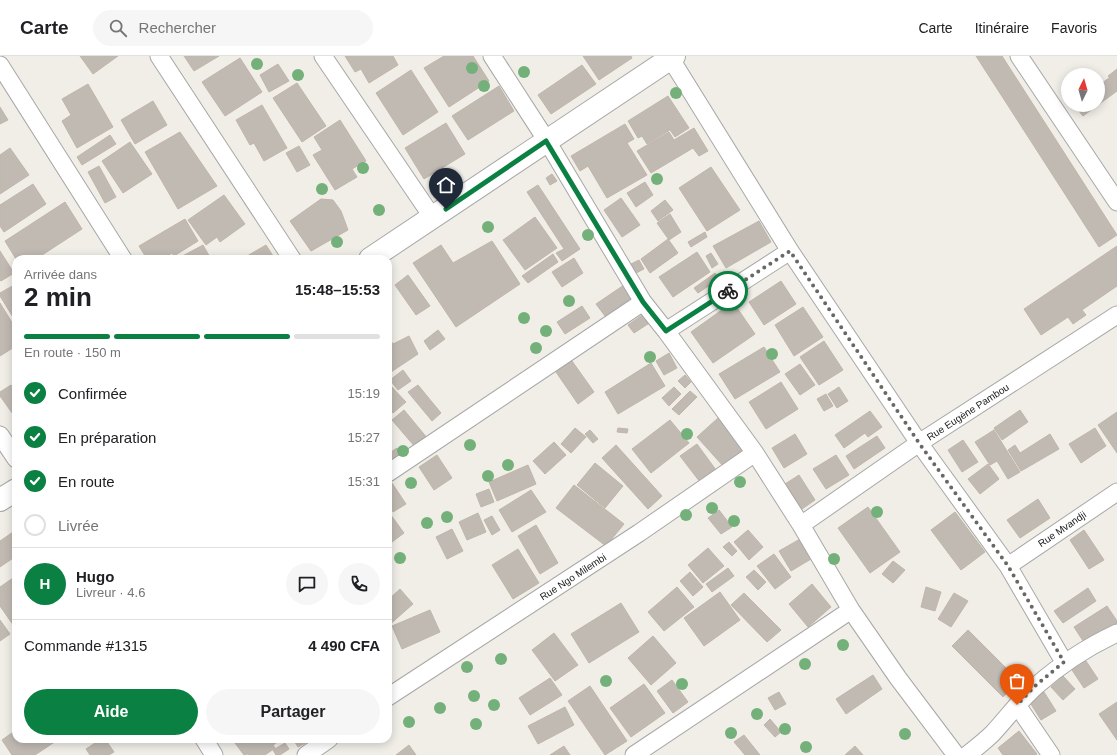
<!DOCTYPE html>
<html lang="fr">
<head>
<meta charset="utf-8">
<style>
  :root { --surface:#fff; --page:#f6f6f6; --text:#202124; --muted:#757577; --line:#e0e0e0; --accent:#0b8043 }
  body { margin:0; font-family:Arial,sans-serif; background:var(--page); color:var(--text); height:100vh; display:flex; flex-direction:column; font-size:15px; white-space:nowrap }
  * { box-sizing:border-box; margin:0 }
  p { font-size:13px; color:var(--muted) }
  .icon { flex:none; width:22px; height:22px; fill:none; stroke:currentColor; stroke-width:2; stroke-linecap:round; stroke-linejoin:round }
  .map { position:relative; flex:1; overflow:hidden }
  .panel { position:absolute; left:12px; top:199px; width:380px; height:488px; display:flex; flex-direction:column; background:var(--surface); border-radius:12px; box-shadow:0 2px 10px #0003 }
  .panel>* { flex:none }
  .needle { width:26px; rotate:5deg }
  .tools { position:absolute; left:1061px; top:12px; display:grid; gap:8px }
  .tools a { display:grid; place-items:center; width:44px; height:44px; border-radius:50%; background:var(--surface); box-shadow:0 2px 10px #0003; font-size:20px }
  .pin { position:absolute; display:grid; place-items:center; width:34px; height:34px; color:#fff; margin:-41px -17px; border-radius:50% 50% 50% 0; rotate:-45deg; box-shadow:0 0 4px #0007 }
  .pin .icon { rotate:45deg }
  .courier { position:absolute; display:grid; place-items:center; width:40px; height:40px; margin:-20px; border:3px solid #0b8043; border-radius:50%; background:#fff; color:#222; box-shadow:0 1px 5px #0007 }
  .headline em { font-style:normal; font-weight:600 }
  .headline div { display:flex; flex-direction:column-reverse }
  .headline { display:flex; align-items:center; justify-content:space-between; height:68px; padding:0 12px }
  h1 { font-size:26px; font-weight:600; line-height:30px }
  .bar { display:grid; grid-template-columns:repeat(4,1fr); gap:6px 4px; align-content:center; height:48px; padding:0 12px }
  .bar i { height:5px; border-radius:3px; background:var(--line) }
  .bar .selected { background:var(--accent) }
  .bar p { grid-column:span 4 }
  .line { display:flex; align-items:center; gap:10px; padding:0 12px; border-top:1px solid var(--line) }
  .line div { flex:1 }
  .round { display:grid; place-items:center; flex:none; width:42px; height:42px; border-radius:21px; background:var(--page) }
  ol { padding:0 12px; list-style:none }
  li { display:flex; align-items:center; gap:12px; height:44px }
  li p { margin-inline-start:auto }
  li .icon { padding:4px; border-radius:50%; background:var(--accent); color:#fff; stroke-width:4 }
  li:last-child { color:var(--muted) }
  li i { width:22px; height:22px; border:2px solid var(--line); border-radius:50% }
  .button { display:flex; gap:8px; margin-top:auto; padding:8px 12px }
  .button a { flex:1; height:46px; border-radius:24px; background:var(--accent); color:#fff; font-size:16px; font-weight:600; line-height:46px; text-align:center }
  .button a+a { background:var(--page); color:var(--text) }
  header { display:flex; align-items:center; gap:24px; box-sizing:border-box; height:56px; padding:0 20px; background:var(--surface); border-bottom:1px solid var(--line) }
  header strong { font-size:19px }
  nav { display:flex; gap:22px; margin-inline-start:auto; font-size:14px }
  .search { width:280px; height:36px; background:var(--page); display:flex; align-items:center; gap:10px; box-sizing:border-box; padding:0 14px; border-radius:22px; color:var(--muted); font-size:15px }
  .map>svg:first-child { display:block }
  .building { fill:#c1bab3; stroke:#c1b5a9 }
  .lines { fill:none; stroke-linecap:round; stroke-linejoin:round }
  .minor-casing { stroke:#a7a7a7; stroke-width:19 }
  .tertiary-casing { stroke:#a7a7a7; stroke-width:24 }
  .minor { stroke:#fff; stroke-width:17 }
  .tertiary { stroke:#fff; stroke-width:22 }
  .tree { fill:#74b079 }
  .done { stroke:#696866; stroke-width:4; stroke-dasharray:0 7.2 }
  .route { stroke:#0b8043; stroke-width:5 }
  .labels { text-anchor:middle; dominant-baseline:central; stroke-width:3; stroke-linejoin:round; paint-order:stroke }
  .street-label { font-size:10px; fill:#202020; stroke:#fff }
</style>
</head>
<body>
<header>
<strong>Carte</strong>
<div class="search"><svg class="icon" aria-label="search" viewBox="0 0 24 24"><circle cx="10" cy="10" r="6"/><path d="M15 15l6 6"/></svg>Rechercher</div>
<nav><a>Carte</a><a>Itinéraire</a><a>Favoris</a></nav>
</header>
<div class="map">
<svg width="1117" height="699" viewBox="0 0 1117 699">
  <rect width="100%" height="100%" fill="#f0eee7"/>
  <path class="building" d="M80 0H118L93 18Z
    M184 0H219L194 15Z
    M345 0H393L398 9 369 27 361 13 355 16Z
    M444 0H473L489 25 449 51 424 12Z
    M583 0H631L632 2 599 24Z
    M976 0H1002L1117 179 1099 191Z
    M240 2 262 36 225 60 202 26Z
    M278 8 289 25 269 36 260 19Z
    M582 9 596 28 551 58 538 39Z
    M1117 13V31L1108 20Z
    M411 14 438 56 403 79 376 37Z
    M1109 22 1117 32V35L1083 60 1074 49H1098V30Z
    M297 27 326 70 302 86 273 42Z
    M88 28 113 71 77 92 62 65 71 59 62 43Z
    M499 30 514 55 468 84 452 60Z
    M668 40 689 72 675 81 670 74 647 88 642 80 638 82 628 65Z
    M153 45 167 69 135 88 121 64Z
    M262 49 287 92 264 105 254 87 250 89 236 64Z
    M0 51 8 64 0 68Z
    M340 64 366 105 352 113 357 121 335 134 313 99 322 94 314 81Z
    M446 67 465 98 424 123 405 92Z
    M625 68 634 83 627 87 647 119 607 142 588 110 580 115 571 100Z
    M694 72 708 95 699 100 693 92 651 117 637 95 669 76 674 84Z
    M180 76 217 130 178 153 145 96Z
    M110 79 116 88 82 109 77 101Z
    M130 86 152 118 123 137 102 105Z
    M299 90 310 109 297 116 286 97Z
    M10 92 29 119 0 138V99Z
    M99 110 116 141 105 147 88 116Z
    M711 111 740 154 707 175 679 132Z
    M552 118 557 125 550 129 546 122Z
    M645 126 653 139 636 151 627 137Z
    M33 128 46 148 4 176 0 170V149Z
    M538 129 580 193 562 205 556 197 564 193 527 136Z
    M224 139 245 168 220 186 217 181 206 189 188 164Z
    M621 142 640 169 622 181 604 154Z
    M321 143 333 144 341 155 348 174 311 195 290 165Z
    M665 144 673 154 658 165 651 155Z
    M65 146 82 173 36 203H16L5 185Z
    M670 158 681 176 669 184 657 167Z
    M535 161 557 192 525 214 503 184Z
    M185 163 198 185 174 200 172 197 162 203H147L139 190Z
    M759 165 771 186 726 212 713 190Z
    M705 176 707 181 691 191 688 186Z
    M668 183 678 197 650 217 641 203Z
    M492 185 520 228 456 271 413 207 441 189 453 207Z
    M203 189 211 203H177Z
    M266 189 275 203H242Z
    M1117 190V230L1082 254 1086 259 1073 268 1068 261 1041 279 1024 253Z
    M0 195 14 217 1 225 0 224Z
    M697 196 710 216 673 241 659 221Z
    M711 197 718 208 712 212 706 200Z
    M553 198 558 206 528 227 522 220Z
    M574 202 583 217 562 231 552 216Z
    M639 204 644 213 636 217 631 208Z
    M715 217 719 223 698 237 694 232Z
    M408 219 430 250 416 259 395 229Z
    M781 225 796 248 764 269 749 246Z
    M16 228V266L0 240V237Z
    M624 229 633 241 605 260 596 248Z
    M733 246 755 278 713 307 691 276Z
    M0 247 16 273V290L0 300Z
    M582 250 590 262 565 278 557 266Z
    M803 251 823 281 794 300 775 269Z
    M645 257 651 266 634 277 628 269Z
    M438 274 445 283 430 294 424 285Z
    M409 280 418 298 388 318V281L393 288Z
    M824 285 843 314 819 329 800 301Z
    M764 291 780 316 735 343 719 318Z
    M669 297 677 312 664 319 656 305Z
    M572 305 594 336 578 348 556 316Z
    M651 307 665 330 618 358 605 336Z
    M800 308 815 329 800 339 785 318Z
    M403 314 411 325 398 334 390 324Z
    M685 319 691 326 685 332 678 325Z
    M781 326 798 353 766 373 749 346Z
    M388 327 406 346 393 357 388 352Z
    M11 329 16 336V361H15L0 340V336Z
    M418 329 441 357 432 365 408 336Z
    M674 331 681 338 669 350 662 342Z
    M839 331 848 345 837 352 828 338Z
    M690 335 697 341 679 359 672 353Z
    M826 338 833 350 824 355 817 343Z
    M404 354 428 383 416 392 392 364Z
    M1020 354 1028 366 1002 384 994 372Z
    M870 355 882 371 868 381 865 377 844 392 835 379Z
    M1117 356V397L1098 369Z
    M718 362 745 393 724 411 697 381Z
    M670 364 689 387 651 417 632 393Z
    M575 372 586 381 571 397 561 388Z
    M618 372 628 373 627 377 617 376Z
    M1095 372 1106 390 1081 407 1069 388Z
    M590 374 598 383 593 387 585 378Z
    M994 374 1020 416 1008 423 997 405 990 409 975 386Z
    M795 378 807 398 784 412 772 392Z
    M1050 378 1059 393 1021 415 1008 394 1015 389 1020 397Z
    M877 380 885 392 854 413 846 400Z
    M963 384 978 406 962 416 948 394Z
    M554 386 566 399 545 418 533 405Z
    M697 388 716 414 700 426 680 400Z
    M616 389 662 440 648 453 602 402Z
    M397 392 404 402 388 413V398Z
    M437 399 452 422 434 434 419 411Z
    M836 399 849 419 826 433 813 413Z
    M595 407 623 430 605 452 577 429Z
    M988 408 999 423 980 438 968 423Z
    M528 409 536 428 497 445 489 426Z
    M799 419 815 444 802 453 785 428Z
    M392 427 406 448 393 456 388 448V429Z
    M574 429 624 468 606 490 556 452Z
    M489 433 494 446 481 451 476 438Z
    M531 434 546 456 512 476 499 454Z
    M1038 443 1050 462 1020 482 1007 464Z
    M868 451 900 496 870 517 838 472Z
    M719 454 732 471 721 478 708 462Z
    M388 455 404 477 388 489Z
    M955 456 985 496 961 514 931 474Z
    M478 457 486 476 467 484 459 466Z
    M492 460 500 474 492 479 484 464Z
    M536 469 558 507 540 518 518 480Z
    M452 473 463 495 447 503 436 481Z
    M16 474V500L0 511V485Z
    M748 474 763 491 749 504 734 486Z
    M1084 474 1104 504 1089 513 1070 484Z
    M800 483 811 503 791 515 779 495Z
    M729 486 737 495 732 500 723 491Z
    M708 492 724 510 703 527 688 509Z
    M518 493 539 527 513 543 492 509Z
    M774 498 791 521 775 533 757 510Z
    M893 505 905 514 893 527 882 518Z
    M728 512 734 520 712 536 706 528Z
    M754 514 766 526 758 534 746 521Z
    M690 516 703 531 693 540 680 525Z
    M16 520V573L0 550V531Z
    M812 528 831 551 808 571 789 548Z
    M677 531 694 551 664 575 648 556Z
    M926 531 941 536 935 555 921 551Z
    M1088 532 1096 545 1063 567 1054 555Z
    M400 533 413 548 388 570V544Z
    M720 536 740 564 704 590 684 562Z
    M744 537 781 574 767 586 731 549Z
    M954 537 968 545 951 571 938 563Z
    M621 547 639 576 589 607 571 578Z
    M1107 550 1117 565V568L1085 588 1074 571Z
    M430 554 440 576 402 593 392 570Z
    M0 564 10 578 0 585Z
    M968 574 1019 625 1003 641 952 590Z
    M554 577 578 609 555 625 532 594Z
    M653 580 676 607 651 629 628 602Z
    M1086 605 1098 623 1084 632 1072 614Z
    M873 619 882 633 846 658 836 643Z
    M1063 620 1075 633 1063 644 1051 631Z
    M550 622 562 639 530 659 519 642Z
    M672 624 688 646 673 657 657 635Z
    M644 628 665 657 631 681 610 652Z
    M590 630 627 685 605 699 568 645Z
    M779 636 786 648 775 654 768 642Z
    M1044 636 1056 655 1041 664 1029 645Z
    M1117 646V684L1099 658Z
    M565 651 574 669 538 688 528 670Z
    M770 663 781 676 775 681 764 669Z
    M16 674V683H59L35 699H12L2 684Z
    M1019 675 1037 698 1035 699H1003L998 692Z
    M744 679 760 699H745L734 686Z
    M101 683H105L114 696 109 699H90L86 693Z
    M232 683H278L279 685 273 689 275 692 265 699H249L248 698 244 699Z
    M293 683H313L298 691Z
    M285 687 289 693 280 699H276L273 694Z
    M409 689 416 699H396Z
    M564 690 570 699H550Z
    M855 690 863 699H845Z"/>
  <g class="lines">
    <defs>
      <path id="minor" d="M159 0 292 203
        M323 0 433 162
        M492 0 547 85 643 246 666 275 755 397 801 469 851 554 898 622 956 699
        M669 0 790 195 919 387 1008 510 1064 606
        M1019 0 1117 146
        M0 9 123 203
        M666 275 790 195
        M0 379 16 403
        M388 417 643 246
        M801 469 919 387 1117 259
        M1008 510 1117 436
        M388 641 639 477 755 397
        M1017 649 1051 699
        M204 683 214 699
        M306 699 329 683
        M634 699 851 554
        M967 699C976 692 985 685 993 677 1007 662 1020 644 1036 630 1061 608 1087 591 1117 577"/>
      <path id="tertiary" d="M370 203 674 0
        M0 444 16 434"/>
    </defs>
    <use href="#minor" class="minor-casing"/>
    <use href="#tertiary" class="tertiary-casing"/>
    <use href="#minor" class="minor"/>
    <use href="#tertiary" class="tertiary"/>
  </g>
  <g class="tree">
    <circle cx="257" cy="8" r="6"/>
    <circle cx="472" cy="12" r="6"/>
    <circle cx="524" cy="16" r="6"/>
    <circle cx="298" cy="19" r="6"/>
    <circle cx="484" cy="30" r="6"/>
    <circle cx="676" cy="37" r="6"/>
    <circle cx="363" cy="112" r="6"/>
    <circle cx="444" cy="123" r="6"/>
    <circle cx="657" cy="123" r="6"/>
    <circle cx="322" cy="133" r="6"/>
    <circle cx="379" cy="154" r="6"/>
    <circle cx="488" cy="171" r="6"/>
    <circle cx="588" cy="179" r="6"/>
    <circle cx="337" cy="186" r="6"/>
    <circle cx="569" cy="245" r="6"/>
    <circle cx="524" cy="262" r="6"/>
    <circle cx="546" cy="275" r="6"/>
    <circle cx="536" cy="292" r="6"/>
    <circle cx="772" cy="298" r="6"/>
    <circle cx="650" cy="301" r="6"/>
    <circle cx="687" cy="378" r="6"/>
    <circle cx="470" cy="389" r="6"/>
    <circle cx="403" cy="395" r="6"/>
    <circle cx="508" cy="409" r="6"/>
    <circle cx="488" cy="420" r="6"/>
    <circle cx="740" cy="426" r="6"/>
    <circle cx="411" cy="427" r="6"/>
    <circle cx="712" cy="452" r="6"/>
    <circle cx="877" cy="456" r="6"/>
    <circle cx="686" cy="459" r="6"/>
    <circle cx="447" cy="461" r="6"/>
    <circle cx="734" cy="465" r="6"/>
    <circle cx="427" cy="467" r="6"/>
    <circle cx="400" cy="502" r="6"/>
    <circle cx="834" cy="503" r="6"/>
    <circle cx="843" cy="589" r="6"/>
    <circle cx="501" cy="603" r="6"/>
    <circle cx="805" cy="608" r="6"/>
    <circle cx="467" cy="611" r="6"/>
    <circle cx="606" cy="625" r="6"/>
    <circle cx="682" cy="628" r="6"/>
    <circle cx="474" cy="640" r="6"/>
    <circle cx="494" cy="649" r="6"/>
    <circle cx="440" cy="652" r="6"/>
    <circle cx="757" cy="658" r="6"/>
    <circle cx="409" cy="666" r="6"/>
    <circle cx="476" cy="668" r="6"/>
    <circle cx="785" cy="673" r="6"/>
    <circle cx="731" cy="677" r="6"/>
    <circle cx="905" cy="678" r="6"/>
    <circle cx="806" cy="691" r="6"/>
  </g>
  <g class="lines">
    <path class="done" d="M728 235 790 195 919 387 1008 510 1064 606 1035 630 1017 649"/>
    <path class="route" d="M446 153 546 85 643 246 666 275 728 235"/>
  </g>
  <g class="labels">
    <g class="street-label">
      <text transform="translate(968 356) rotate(-33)">Rue Eugène Pambou</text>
      <text transform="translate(1062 473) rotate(-34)">Rue Mvandji</text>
      <text transform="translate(573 521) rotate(-33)">Rue Ngo Milembi</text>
    </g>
  </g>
</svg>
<div class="tools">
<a><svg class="needle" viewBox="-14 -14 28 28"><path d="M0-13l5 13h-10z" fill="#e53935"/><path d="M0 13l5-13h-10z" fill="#757577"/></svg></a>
</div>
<div class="pin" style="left:1017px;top:649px;background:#ea580c"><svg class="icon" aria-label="bag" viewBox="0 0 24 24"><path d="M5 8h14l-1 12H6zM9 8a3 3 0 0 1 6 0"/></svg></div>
<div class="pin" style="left:446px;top:153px;background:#1f2937"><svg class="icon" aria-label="home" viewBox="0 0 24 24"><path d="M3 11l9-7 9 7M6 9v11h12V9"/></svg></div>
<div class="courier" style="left:728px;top:235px"><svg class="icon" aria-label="bike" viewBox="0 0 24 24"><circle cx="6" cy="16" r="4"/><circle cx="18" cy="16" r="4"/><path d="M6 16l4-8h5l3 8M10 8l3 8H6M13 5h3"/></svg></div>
<section class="panel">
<div class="headline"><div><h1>2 min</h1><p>Arrivée dans</p></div><em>15:48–15:53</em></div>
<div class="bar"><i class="selected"></i><i class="selected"></i><i class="selected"></i><i></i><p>En route · 150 m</p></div>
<ol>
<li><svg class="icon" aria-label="check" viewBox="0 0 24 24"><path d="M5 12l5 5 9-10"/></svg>Confirmée<p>15:19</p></li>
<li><svg class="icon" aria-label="check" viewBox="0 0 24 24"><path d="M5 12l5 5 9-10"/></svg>En préparation<p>15:27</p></li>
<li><svg class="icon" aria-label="check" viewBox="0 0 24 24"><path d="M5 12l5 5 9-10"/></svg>En route<p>15:31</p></li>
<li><i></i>Livrée</li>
</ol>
<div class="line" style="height:72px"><b class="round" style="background:var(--accent);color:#fff">H</b><div><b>Hugo</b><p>Livreur · 4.6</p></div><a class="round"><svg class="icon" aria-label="chat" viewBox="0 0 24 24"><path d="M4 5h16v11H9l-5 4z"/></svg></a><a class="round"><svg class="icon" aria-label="phone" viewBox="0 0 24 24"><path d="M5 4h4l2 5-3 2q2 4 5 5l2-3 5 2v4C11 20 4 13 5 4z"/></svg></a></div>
<div class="line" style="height:52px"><div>Commande #1315</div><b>4 490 CFA</b></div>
<div class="button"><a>Aide</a><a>Partager</a></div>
</section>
</div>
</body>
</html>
